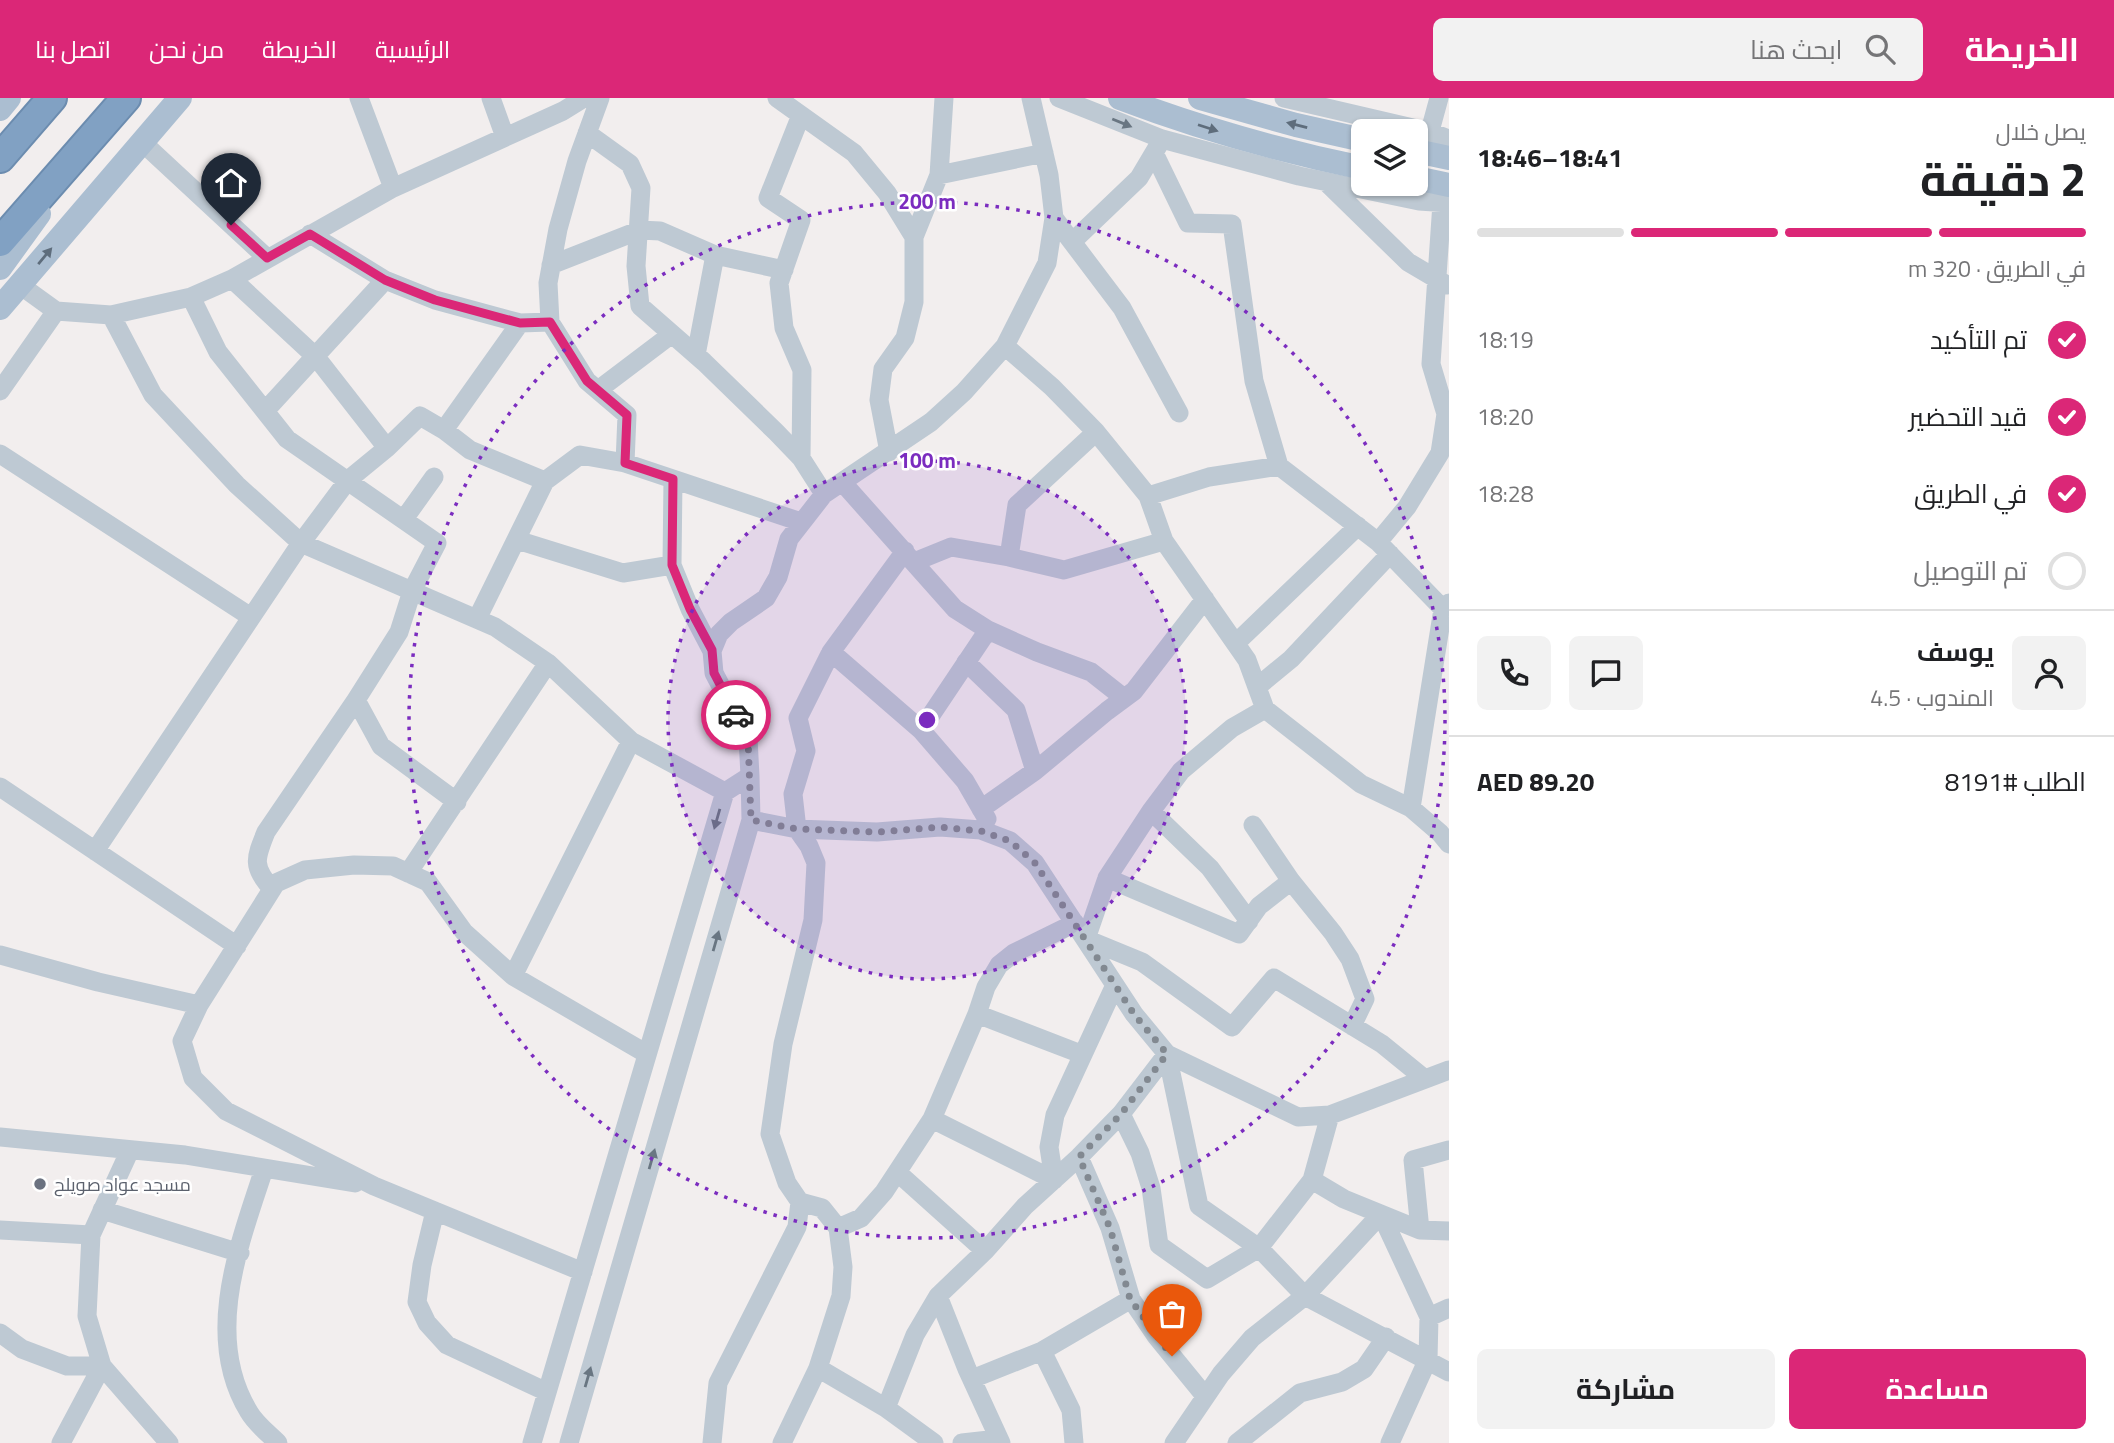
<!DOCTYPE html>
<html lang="ar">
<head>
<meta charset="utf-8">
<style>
  :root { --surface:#fff; --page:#f2f2f2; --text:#202124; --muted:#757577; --line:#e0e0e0; --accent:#db2777 }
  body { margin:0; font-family:"Titillium Web",Cairo,sans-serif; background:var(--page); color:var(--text); direction:rtl; height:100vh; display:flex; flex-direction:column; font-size:26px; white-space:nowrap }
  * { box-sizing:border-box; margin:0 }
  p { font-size:23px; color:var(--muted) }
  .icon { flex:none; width:38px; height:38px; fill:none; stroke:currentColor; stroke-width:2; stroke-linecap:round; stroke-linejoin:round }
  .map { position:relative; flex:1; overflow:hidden; direction:ltr }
  .panel { display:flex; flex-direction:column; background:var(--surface); width:665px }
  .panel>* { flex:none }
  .controls { position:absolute; left:1351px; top:21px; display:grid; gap:14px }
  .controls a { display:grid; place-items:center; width:77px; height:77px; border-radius:10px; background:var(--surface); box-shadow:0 2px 5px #0004; font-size:35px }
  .pin { position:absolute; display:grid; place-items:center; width:60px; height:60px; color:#fff; margin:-72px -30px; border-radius:50% 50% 50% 0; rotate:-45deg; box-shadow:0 0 7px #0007 }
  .pin .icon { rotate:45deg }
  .courier { position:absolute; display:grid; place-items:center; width:70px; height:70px; margin:-35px; border:5px solid #db2777; border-radius:50%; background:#fff; color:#222; box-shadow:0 2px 9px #0007 }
  .overview em { font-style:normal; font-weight:700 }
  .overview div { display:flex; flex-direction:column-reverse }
  .overview { display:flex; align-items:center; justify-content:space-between; height:119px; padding:0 28px }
  h1 { font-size:46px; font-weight:700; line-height:52px }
  .bar { display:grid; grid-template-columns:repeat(4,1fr); gap:10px 7px; align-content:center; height:84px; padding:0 28px }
  .bar i { height:9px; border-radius:5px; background:var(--line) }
  .bar .current { background:var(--accent) }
  .bar p { grid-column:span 4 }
  .line { display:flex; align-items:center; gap:18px; padding:0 28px; border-top:2px solid var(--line) }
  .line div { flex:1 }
  .round { display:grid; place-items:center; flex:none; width:74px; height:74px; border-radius:10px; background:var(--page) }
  ol { padding:0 28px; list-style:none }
  li { display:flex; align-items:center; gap:21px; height:77px }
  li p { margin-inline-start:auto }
  li .icon { padding:7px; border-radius:50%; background:var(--accent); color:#fff; stroke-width:4 }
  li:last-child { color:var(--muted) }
  li i { width:38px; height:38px; border:4px solid var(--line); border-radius:50% }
  .action { display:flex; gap:14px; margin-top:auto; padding:14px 28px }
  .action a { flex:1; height:80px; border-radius:10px; background:var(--accent); color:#fff; font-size:28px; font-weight:700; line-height:80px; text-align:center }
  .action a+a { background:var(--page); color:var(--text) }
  header { display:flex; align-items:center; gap:42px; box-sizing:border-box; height:98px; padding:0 35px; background:var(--accent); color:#fff }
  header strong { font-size:33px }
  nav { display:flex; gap:38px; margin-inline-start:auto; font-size:24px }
  .search { width:490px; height:63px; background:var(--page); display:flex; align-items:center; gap:18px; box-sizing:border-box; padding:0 24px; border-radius:10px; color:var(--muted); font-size:26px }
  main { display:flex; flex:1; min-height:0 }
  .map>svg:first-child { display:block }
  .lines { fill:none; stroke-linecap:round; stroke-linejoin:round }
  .highway-casing { stroke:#6c8caf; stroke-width:32 }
  .minor { stroke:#bec9d3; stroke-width:19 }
  .major { stroke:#abbed1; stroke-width:24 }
  .highway { stroke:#81a1c3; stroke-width:28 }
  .oneway { fill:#697682 }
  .oneway2 { fill:#5e6d7c }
  .done { stroke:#828991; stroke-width:7; stroke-dasharray:0 12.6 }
  .route { stroke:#db2777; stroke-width:9 }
  .ring { fill:none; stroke:#7b2cbf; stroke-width:3.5; stroke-dasharray:3.5 7 }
  .worship-dot { fill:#6b7280; stroke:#fff; stroke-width:2.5 }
  .labels { text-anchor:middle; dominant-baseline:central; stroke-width:5; stroke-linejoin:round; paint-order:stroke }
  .worship-label { font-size:18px; fill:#5b616d; stroke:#fff; text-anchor:start }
  .centre { fill:#7b2cbf; stroke:#fff; stroke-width:3.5 }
  .ring-label { font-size:21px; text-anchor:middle; font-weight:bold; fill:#7b2cbf; stroke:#fff; stroke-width:5; stroke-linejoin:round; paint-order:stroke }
</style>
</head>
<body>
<header>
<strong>الخريطة</strong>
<div class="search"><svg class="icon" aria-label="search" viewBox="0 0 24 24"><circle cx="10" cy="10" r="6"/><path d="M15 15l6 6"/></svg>ابحث هنا</div>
<nav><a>الرئيسية</a><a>الخريطة</a><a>من نحن</a><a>اتصل بنا</a></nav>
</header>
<main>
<section class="panel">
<div class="overview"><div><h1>2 دقيقة</h1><p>يصل خلال</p></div><em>18:41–18:46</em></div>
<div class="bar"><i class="current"></i><i class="current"></i><i class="current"></i><i></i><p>في الطريق · 320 m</p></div>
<ol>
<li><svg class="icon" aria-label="check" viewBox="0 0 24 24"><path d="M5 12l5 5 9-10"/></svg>تم التأكيد<p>18:19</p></li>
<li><svg class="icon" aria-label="check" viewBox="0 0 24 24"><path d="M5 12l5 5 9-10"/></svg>قيد التحضير<p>18:20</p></li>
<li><svg class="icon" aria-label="check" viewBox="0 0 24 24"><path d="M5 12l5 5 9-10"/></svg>في الطريق<p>18:28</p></li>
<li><i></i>تم التوصيل</li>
</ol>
<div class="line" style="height:126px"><a class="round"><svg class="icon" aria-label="person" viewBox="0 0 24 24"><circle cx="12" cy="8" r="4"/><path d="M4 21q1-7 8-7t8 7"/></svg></a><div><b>يوسف</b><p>المندوب · 4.5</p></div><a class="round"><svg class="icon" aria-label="chat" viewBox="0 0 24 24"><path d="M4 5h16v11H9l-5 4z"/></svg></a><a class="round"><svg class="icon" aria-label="phone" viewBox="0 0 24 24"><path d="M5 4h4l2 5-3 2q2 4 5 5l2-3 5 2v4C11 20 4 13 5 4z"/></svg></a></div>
<div class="line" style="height:91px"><div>الطلب #8191</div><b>AED 89.20</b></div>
<div class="action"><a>مساعدة</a><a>مشاركة</a></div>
</section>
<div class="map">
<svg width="1449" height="1345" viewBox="0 0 1449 1345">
  <rect width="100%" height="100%" fill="#f2eeee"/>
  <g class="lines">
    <defs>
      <path id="highway" d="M0 60 52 0
        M0 144 126 0"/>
    </defs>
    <use href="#highway" class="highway-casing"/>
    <path class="minor" d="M359 0 393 90
      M491 0 505 39
      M600 0 577 63 558 131 548 185 550 224 587 283 627 317 625 365
      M777 0 854 55 887 95 914 139
      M1059 0 1162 41 1299 78 1419 103 1449 105
      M1284 0 1430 34 1449 41
      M587 35 630 66 641 90 636 168 640 208 704 264 776 334 801 360 824 396
      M142 44 267 160
      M1427 44 1439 0
      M1154 55 1188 125 1232 126 1254 283 1279 368 1378 444 1443 511
      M939 77 1044 55
      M1326 84 1408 164 1447 187
      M1054 120 1122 210 1179 315
      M310 136 385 182 435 202 520 225 550 224
      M1072 144 1139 80 1158 48
      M551 167 640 132 660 133 715 157 784 172
      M232 181 316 259 387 350
      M20 187 56 213 111 217 191 199 232 181 393 90 563 13 584 0
      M191 199 218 254 287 341 437 445 412 493 399 534 356 602 381 648 457 704
      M111 217 153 297 237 387 301 445 495 529 548 565 631 643 725 694
      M1005 248 1052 289 1096 334 1148 398 1164 443 1247 562 1265 611 1361 686 1411 710 1440 735 1449 746
      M696 257 715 157
      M598 292 672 236
      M0 293 56 213
      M265 313 385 182
      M444 332 470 352 545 383
      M889 354 879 302 883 271 905 240 914 204V139L939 77 944 0
      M0 356 251 519
      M801 360 802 272 784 230 779 185 801 122 768 100 801 17
      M673 381 672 467 690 511 712 553
      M843 385 955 511 988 532 1037 554 1091 574 1124 600
      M1148 398 1209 379 1279 368
      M404 421 434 379
      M517 442 623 475 672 467
      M1378 444 1407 409 1440 355 1446 316 1431 266 1442 105
      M905 453 831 554 798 620 806 653 793 696 797 731 877 734 940 729 981 732 1010 743 1035 765 1134 916 1167 956 1298 1019 1330 1017 1449 972
      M1009 459 1064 472 1164 443
      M914 464 951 449 1009 459 1017 407 1096 334
      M477 521 545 383 580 357 625 365 801 424
      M1236 545 1358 428
      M831 554 921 632 965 683 987 721
      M966 564 1016 612 1035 673
      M1257 589 1291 561 1390 456
      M1265 611 1232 630 1181 673 1151 713 1107 780 1086 841 1142 864 1232 929 1274 880 1382 946 1425 981
      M921 632 988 532
      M750 678 748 640 714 575 712 553 719 536 731 524 766 500 778 479 789 441 824 396 931 324 964 294 1005 248 1047 165 1054 120 1049 77 1031 0
      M0 689 237 848
      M1411 710 1443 511 1449 505
      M981 711 1035 673 1107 613 1134 593 1205 501
      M1151 713 1210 770 1249 823
      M1253 727 1291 783 1333 835 1350 861 1365 901 1352 928
      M95 753 301 445 348 382 387 350 420 318 444 332 520 225
      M408 775 548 565
      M1107 780 1239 836 1259 808 1291 783
      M272 791C252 768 255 761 266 734L356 602
      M0 857 98 884 199 907
      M513 878 631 643
      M977 916 1081 956
      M1167 956 1199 1108 1259 1150 1305 1198 1449 1274
      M1121 1016 1140 1055 1151 1090 1159 1147 1207 1181 1259 1150 1312 1082 1330 1017
      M932 1021 1054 1082
      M0 1039 185 1057 355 1085
      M130 1052 91 1137 87 1218 102 1268 169 1345
      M1079 1059 1110 1130 1131 1201 1156 1238 1205 1298
      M264 1071C239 1147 203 1239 249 1314 255 1325 269 1336 278 1345
      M897 1074 985 1153
      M1054 1082 1049 1049 1055 1017 1115 887
      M1312 1082 1344 1101 1420 1132 1449 1133
      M800 1104 822 1110 838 1130 843 1169 841 1198 818 1270
      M102 1112 240 1155
      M435 1113 422 1167 417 1204 427 1225 447 1247 547 1294
      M838 1130 861 1120 884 1094 932 1021 977 916 986 889 999 867 1014 855 1075 825
      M0 1132 91 1137
      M1420 1132 1413 1062 1449 1052
      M583 1174 374 1088 226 1013 193 980 182 943 199 907 276 785 305 772 354 767 393 768 428 784 464 834 513 878 647 956
      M938 1198 967 1271 1001 1345
      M1429 1219 1449 1210
      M0 1235 22 1251 67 1268H102L61 1345
      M1042 1253 1071 1312 1074 1345
      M972 1281 1042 1253 1131 1201
      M886 1310 915 1237 938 1198 985 1153 1025 1108 1079 1059 1121 1016 1167 956
      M532 1345 725 694 750 678 751 722 569 1345
      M712 1345 718 1285 797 1129 800 1104 787 1085 770 1036 783 946 813 822 816 765 809 748 797 731 751 722
      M782 1345 818 1270 886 1310 934 1345
      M962 1345 998 1341
      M1174 1345 1221 1276 1252 1240 1305 1198 1381 1116 1429 1219 1428 1261 1390 1345
      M1237 1345 1300 1295 1342 1284 1364 1271 1386 1239"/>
    <path class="major" d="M1120 0C1199 30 1281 53 1363 70
      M1200 0 1296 27 1363 42
      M0 11 9 0
      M1416 53 1449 60
      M1416 80 1449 87
      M0 170 39 116
      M0 210 180 0"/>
    <use href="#highway" class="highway"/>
  </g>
  <defs><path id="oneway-solid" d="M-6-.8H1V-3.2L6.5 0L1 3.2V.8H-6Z" transform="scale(1.75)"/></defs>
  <g class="oneway">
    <use href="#oneway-solid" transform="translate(1122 25) rotate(22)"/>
    <use href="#oneway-solid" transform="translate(717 721) rotate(106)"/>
    <use href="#oneway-solid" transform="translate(716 843) rotate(-74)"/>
    <use href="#oneway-solid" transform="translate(652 1061) rotate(-74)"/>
    <use href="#oneway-solid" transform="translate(588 1279) rotate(-74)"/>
  </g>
  <g class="oneway2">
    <use href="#oneway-solid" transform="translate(1297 27) rotate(-166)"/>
    <use href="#oneway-solid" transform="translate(1208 30) rotate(18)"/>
    <use href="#oneway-solid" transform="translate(45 158) rotate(-50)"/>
  </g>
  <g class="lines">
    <path class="done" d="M736 617 748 640 751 722 797 731 877 734 940 729 960 731 981 733 1010 743 1035 765 1134 916 1167 956 1121 1016 1079 1059 1110 1130 1130 1201 1172 1258"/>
    <path class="route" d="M231 127 267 160 310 136 385 182 435 202 520 225 550 224 587 283 627 317 625 365 673 381 672 467 690 511 712 552 714 575 736 617"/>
  </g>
  <circle cx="927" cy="622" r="259" fill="#7b2cbf" fill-opacity=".12"/>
  <g class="ring">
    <circle cx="927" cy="622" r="259"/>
    <circle cx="927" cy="622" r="518"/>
  </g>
  <circle class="worship-dot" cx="40" cy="1086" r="7"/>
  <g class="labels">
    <g class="worship-label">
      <text x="54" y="1086">مسجد عواد صويلح</text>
    </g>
  </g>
  <circle cx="927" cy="622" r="10" class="centre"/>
  <g class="ring-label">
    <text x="927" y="111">200 m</text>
    <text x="927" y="370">100 m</text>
  </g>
</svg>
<div class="controls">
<a><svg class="icon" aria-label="layers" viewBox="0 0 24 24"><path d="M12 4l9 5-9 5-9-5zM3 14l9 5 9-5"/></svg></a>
</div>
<div class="pin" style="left:1172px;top:1258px;background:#ea580c"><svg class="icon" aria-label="bag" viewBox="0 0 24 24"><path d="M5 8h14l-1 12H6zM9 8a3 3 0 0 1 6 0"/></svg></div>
<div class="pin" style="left:231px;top:127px;background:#1f2937"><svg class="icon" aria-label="home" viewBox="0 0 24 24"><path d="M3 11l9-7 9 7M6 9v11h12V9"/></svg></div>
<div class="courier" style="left:736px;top:617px"><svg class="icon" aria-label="car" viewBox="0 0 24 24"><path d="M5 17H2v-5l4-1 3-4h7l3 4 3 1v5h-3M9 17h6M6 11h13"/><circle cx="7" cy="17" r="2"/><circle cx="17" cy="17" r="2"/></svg></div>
</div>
</main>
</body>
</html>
